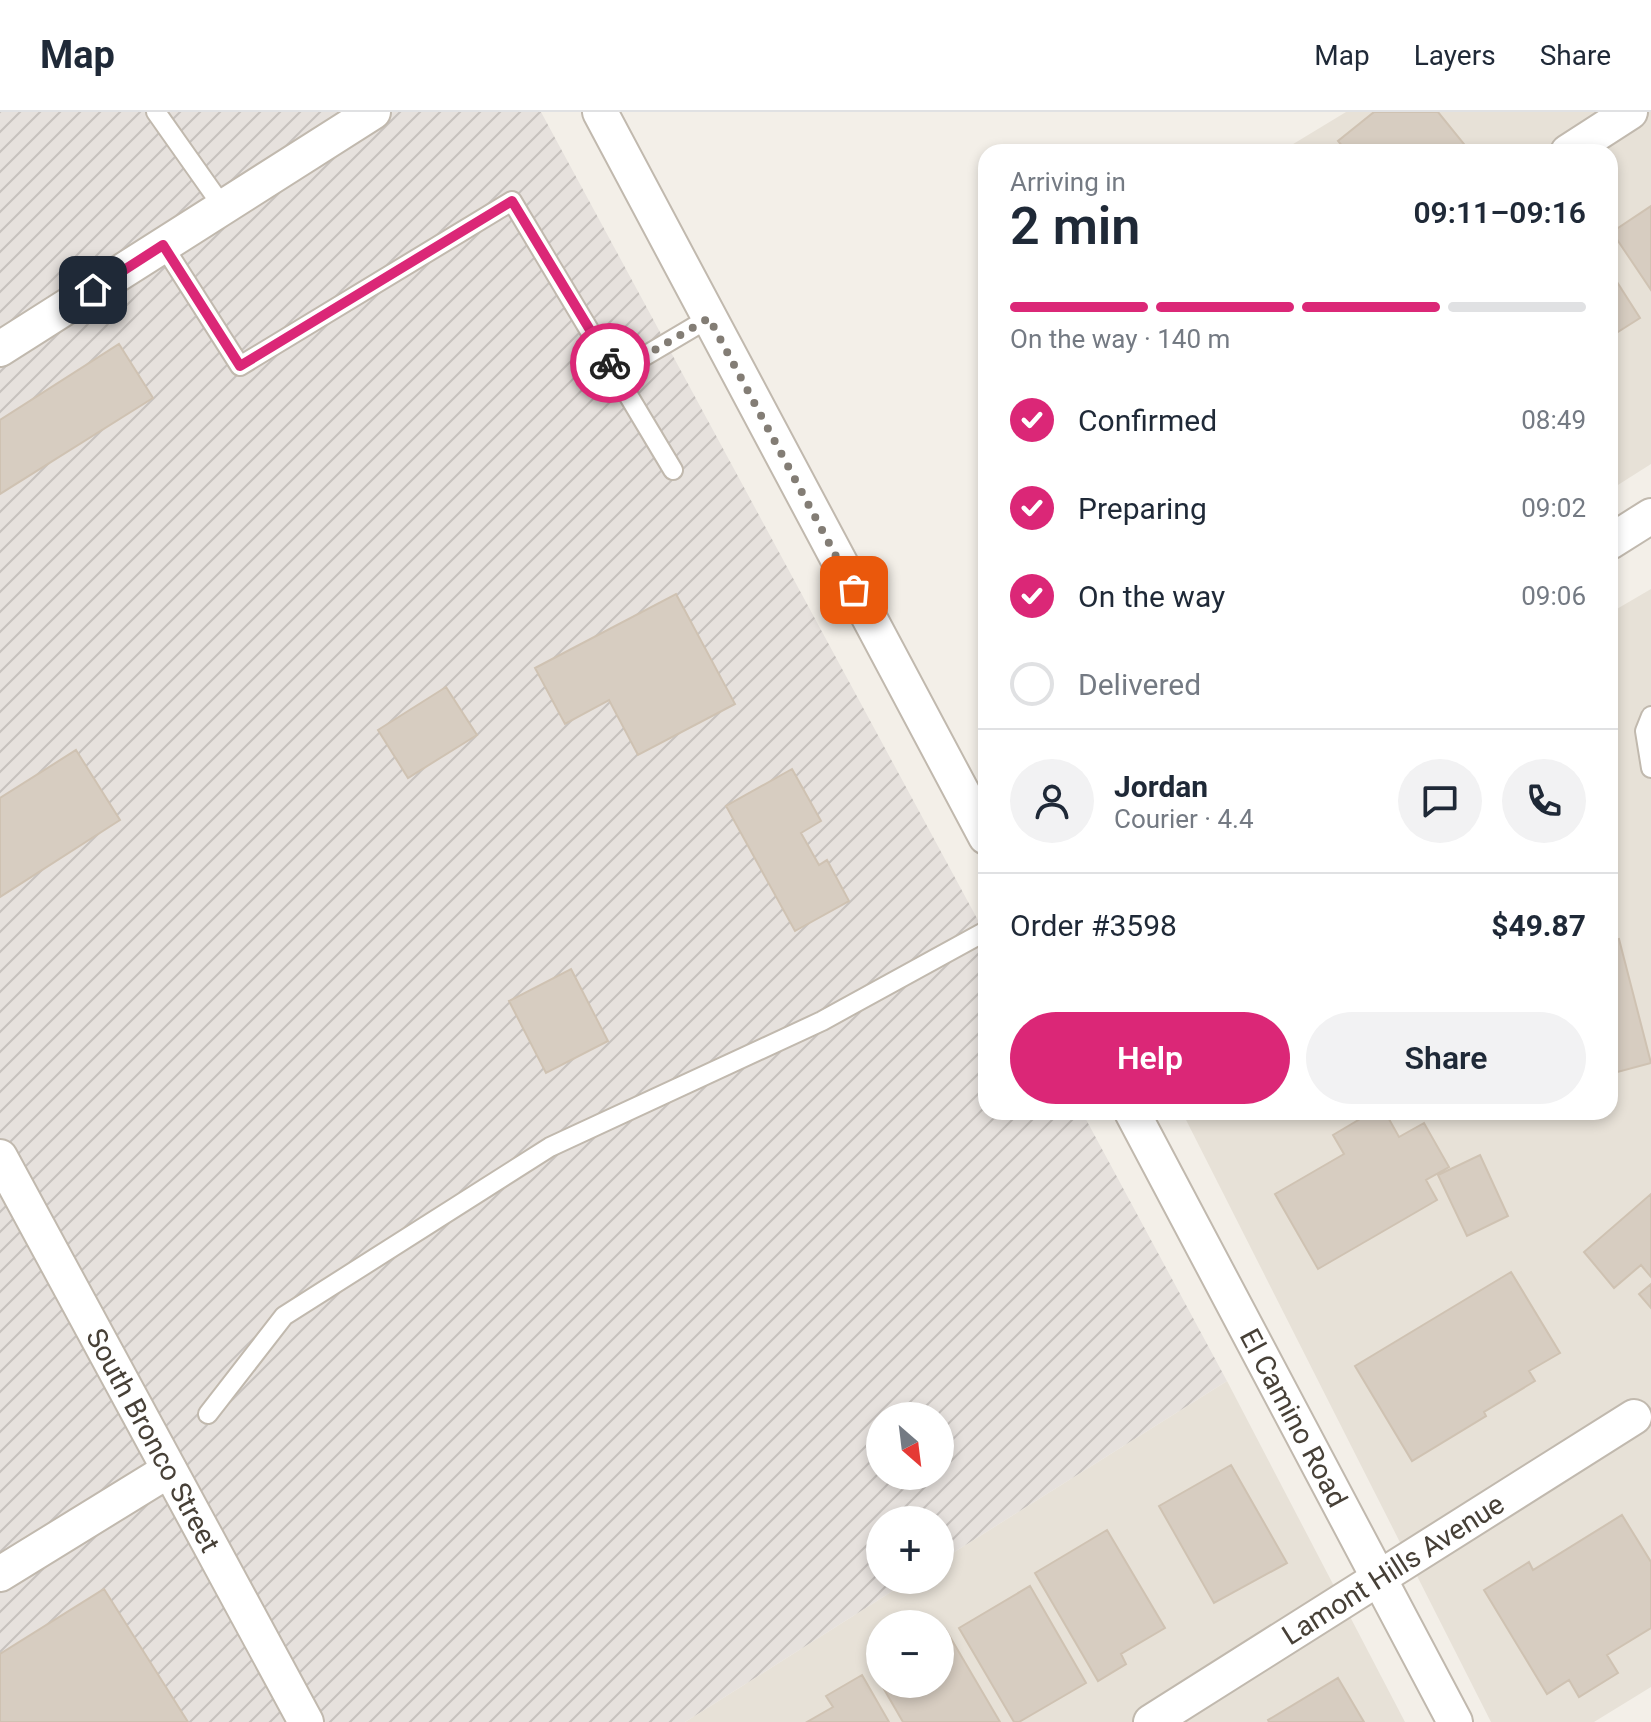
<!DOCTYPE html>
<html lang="en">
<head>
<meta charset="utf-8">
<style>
  :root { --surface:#fff; --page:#f2f2f3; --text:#1f2937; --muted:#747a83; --line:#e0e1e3; --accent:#db2777 }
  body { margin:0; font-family:Roboto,sans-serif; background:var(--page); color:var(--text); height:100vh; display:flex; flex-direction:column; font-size:30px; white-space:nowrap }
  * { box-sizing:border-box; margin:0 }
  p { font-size:26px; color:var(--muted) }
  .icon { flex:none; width:44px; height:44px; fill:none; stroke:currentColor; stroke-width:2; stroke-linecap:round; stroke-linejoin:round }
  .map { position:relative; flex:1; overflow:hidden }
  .details { position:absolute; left:978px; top:32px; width:640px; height:976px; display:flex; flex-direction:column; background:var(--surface); border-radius:24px; box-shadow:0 4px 12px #0003 }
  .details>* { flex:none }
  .needle { width:52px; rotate:152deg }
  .tools { position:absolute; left:866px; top:1290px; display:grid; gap:16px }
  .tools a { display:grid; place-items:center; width:88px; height:88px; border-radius:50%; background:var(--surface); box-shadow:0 4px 12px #0003; font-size:40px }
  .pin { position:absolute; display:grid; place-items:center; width:68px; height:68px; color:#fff; margin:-34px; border-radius:16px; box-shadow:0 4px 12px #0006 }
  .courier { position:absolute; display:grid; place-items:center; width:80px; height:80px; margin:-40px; border:6px solid #db2777; border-radius:50%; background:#fff; color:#222; box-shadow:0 2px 10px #0007 }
  .head em { font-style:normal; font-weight:600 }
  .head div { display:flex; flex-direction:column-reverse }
  .head { display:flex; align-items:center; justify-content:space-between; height:136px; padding:0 32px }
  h1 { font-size:52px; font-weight:600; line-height:60px }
  .bar { display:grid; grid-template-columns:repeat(4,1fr); gap:12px 8px; align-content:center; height:96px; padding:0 32px }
  .bar i { height:10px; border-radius:6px; background:var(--line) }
  .bar .active { background:var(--accent) }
  .bar p { grid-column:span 4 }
  .line { display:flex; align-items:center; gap:20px; padding:0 32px; border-top:2px solid var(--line) }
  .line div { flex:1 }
  .round { display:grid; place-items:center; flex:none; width:84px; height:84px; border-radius:42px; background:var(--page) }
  ol { padding:0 32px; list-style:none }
  li { display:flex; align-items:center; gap:24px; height:88px }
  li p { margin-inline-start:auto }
  li .icon { padding:8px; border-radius:50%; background:var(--accent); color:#fff; stroke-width:4 }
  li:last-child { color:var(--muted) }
  li i { width:44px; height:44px; border:4px solid var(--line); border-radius:50% }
  .primary-button { display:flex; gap:16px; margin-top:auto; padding:16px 32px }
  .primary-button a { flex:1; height:92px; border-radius:48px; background:var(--accent); color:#fff; font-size:32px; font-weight:600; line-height:92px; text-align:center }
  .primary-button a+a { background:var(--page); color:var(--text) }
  header { display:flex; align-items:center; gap:48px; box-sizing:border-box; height:112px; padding:0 40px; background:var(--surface); border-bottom:2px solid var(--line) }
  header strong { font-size:38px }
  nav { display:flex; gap:44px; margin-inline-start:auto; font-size:28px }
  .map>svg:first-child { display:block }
  .residential { fill:#e7e1d7; fill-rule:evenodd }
  .industrial { fill:url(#industrial-furrows); fill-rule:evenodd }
  .building { fill:#d7cdc1; stroke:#cfc2b2; stroke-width:2 }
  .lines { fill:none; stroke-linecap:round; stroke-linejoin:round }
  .lane-casing { stroke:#c1b9ae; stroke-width:22 }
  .street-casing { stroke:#c1b9ae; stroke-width:38 }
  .lane { stroke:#fff; stroke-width:18 }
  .street { stroke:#fff; stroke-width:34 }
  .done { stroke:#837d75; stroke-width:8; stroke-dasharray:0 14.4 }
  .route { stroke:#db2777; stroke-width:10 }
  .labels { text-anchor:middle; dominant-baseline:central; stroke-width:7; stroke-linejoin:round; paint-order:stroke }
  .street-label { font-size:28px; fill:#474037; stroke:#fff }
</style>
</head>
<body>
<header>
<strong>Map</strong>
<nav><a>Map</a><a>Layers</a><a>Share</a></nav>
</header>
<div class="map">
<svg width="1651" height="1610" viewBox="0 0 1651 1610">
  <defs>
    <pattern id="industrial-furrows" width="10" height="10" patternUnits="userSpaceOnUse" patternTransform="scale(2)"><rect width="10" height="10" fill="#e6e1dd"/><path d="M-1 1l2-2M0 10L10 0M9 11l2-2" fill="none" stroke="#c7c2be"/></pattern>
  </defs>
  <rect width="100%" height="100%" fill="#f3efe8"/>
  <path class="residential" d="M1346 0H1651V352L1610 378V40H1280Z
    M1651 477V1575L1594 1610H1491L1182 1000H1610V501Z
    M1227 1269 1405 1610H685L910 1468H940V1449ZM880 1512H940V1572H880Z"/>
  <path class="industrial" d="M0 0H541L986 823V1000H1082L1227 1269 940 1449V1408H880V1468H910L685 1610H0ZM880 1304H940V1364H880Z"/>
  <path class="building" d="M1374 0H1438L1464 32 1454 40H1347L1338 29Z
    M1651 94V178L1612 120Z
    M1610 159 1640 206 1610 225Z
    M119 232 153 286 0 382V308Z
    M676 482 735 592 638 643 609 588 565 612 535 556Z
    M446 575 477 623 408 666 378 618Z
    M76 638 120 708 0 785V686Z
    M792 657 821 709 801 721 819 753 827 748 849 789 795 819 726 694Z
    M1619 827 1651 951 1610 962V829Z
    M571 857 608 929 546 961 509 889Z
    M1372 1000H1385L1399 1025 1424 1011 1449 1055 1426 1068 1437 1088 1318 1157 1275 1082 1344 1042 1333 1023Z
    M1480 1043 1508 1104 1467 1124 1438 1063Z
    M1651 1082V1165L1641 1153 1614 1176 1584 1140Z
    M1511 1160 1560 1241 1529 1259 1535 1269 1484 1300 1486 1304 1412 1349 1355 1254Z
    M1651 1172V1196L1639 1182Z
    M1231 1353 1287 1451 1214 1491 1159 1394Z
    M1622 1403 1651 1450V1516L1607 1543 1618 1561 1579 1585 1569 1568 1547 1582 1484 1478 1529 1450 1533 1458Z
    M1107 1418 1165 1516 1121 1542 1126 1552 1098 1569 1035 1461Z
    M1030 1474 1086 1571 1019 1610H1014L959 1516Z
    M104 1477 188 1610H0V1542Z
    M946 1518 1000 1610H903L881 1572H940V1521Z
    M862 1563 889 1610H807L833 1595 826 1584Z
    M1338 1566 1364 1610H1269L1268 1608Z"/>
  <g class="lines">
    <defs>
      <path id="lane" d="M156 0 223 95
        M163 133 240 254 512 89 673 358
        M616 261 709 206
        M1651 604 1645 619 1651 656
        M208 1302 284 1204 550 1035 822 909 986 819"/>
      <g id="street">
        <path d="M600 0 986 725"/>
        <path d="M1568 40 1630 0"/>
        <path d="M0 237 373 0"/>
        <path d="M1610 430 1651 404"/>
        <path id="s1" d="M1132 1000 1455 1610"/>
        <path id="s2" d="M0 1045 306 1610"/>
        <path d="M0 1462 169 1358"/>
        <path id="s3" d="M1151 1610 1634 1305"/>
      </g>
    </defs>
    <use href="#lane" class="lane-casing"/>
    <use href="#street" class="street-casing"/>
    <use href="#lane" class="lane"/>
    <use href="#street" class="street"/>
  </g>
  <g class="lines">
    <path class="done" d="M610 251 616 261 709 206 854 478"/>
    <path class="route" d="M93 178 163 133 240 254 512 89 610 251"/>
  </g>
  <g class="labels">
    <g class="street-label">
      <text stroke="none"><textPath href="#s1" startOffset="346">El Camino Road</textPath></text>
      <text stroke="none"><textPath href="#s2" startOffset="322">South Bronco Street</textPath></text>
      <text stroke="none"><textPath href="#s3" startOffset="286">Lamont Hills Avenue</textPath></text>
    </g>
  </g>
</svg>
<div class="tools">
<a><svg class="needle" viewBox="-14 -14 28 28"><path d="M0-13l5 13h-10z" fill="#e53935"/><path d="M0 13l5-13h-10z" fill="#747a83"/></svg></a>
<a>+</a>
<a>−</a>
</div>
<div class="pin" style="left:854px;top:478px;background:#ea580c"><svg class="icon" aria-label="bag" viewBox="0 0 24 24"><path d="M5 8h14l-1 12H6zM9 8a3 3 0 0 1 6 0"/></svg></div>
<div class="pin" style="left:93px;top:178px;background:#1f2937"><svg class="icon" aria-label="home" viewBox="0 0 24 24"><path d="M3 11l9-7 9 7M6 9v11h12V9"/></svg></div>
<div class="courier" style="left:610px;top:251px"><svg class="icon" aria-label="bike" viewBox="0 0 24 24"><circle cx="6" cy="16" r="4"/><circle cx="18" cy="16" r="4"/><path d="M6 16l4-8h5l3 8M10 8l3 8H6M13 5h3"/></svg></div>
<section class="details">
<div class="head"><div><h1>2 min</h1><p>Arriving in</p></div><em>09:11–09:16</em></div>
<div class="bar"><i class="active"></i><i class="active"></i><i class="active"></i><i></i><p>On the way · 140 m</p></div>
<ol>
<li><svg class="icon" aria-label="check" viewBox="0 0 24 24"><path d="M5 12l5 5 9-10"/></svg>Confirmed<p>08:49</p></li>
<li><svg class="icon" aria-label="check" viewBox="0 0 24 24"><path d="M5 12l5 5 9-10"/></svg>Preparing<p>09:02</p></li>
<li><svg class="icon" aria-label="check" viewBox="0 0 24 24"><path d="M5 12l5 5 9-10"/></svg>On the way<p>09:06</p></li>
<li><i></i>Delivered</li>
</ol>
<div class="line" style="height:144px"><a class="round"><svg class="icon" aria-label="person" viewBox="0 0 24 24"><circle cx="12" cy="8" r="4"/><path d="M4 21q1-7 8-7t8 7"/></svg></a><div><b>Jordan</b><p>Courier · 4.4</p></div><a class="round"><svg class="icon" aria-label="chat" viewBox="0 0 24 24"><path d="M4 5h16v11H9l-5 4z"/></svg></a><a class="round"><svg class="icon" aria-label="phone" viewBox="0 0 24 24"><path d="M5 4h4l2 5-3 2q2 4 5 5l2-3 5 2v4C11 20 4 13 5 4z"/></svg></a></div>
<div class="line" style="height:104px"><div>Order #3598</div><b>$49.87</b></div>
<div class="primary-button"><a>Help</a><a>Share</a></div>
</section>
</div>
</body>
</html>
